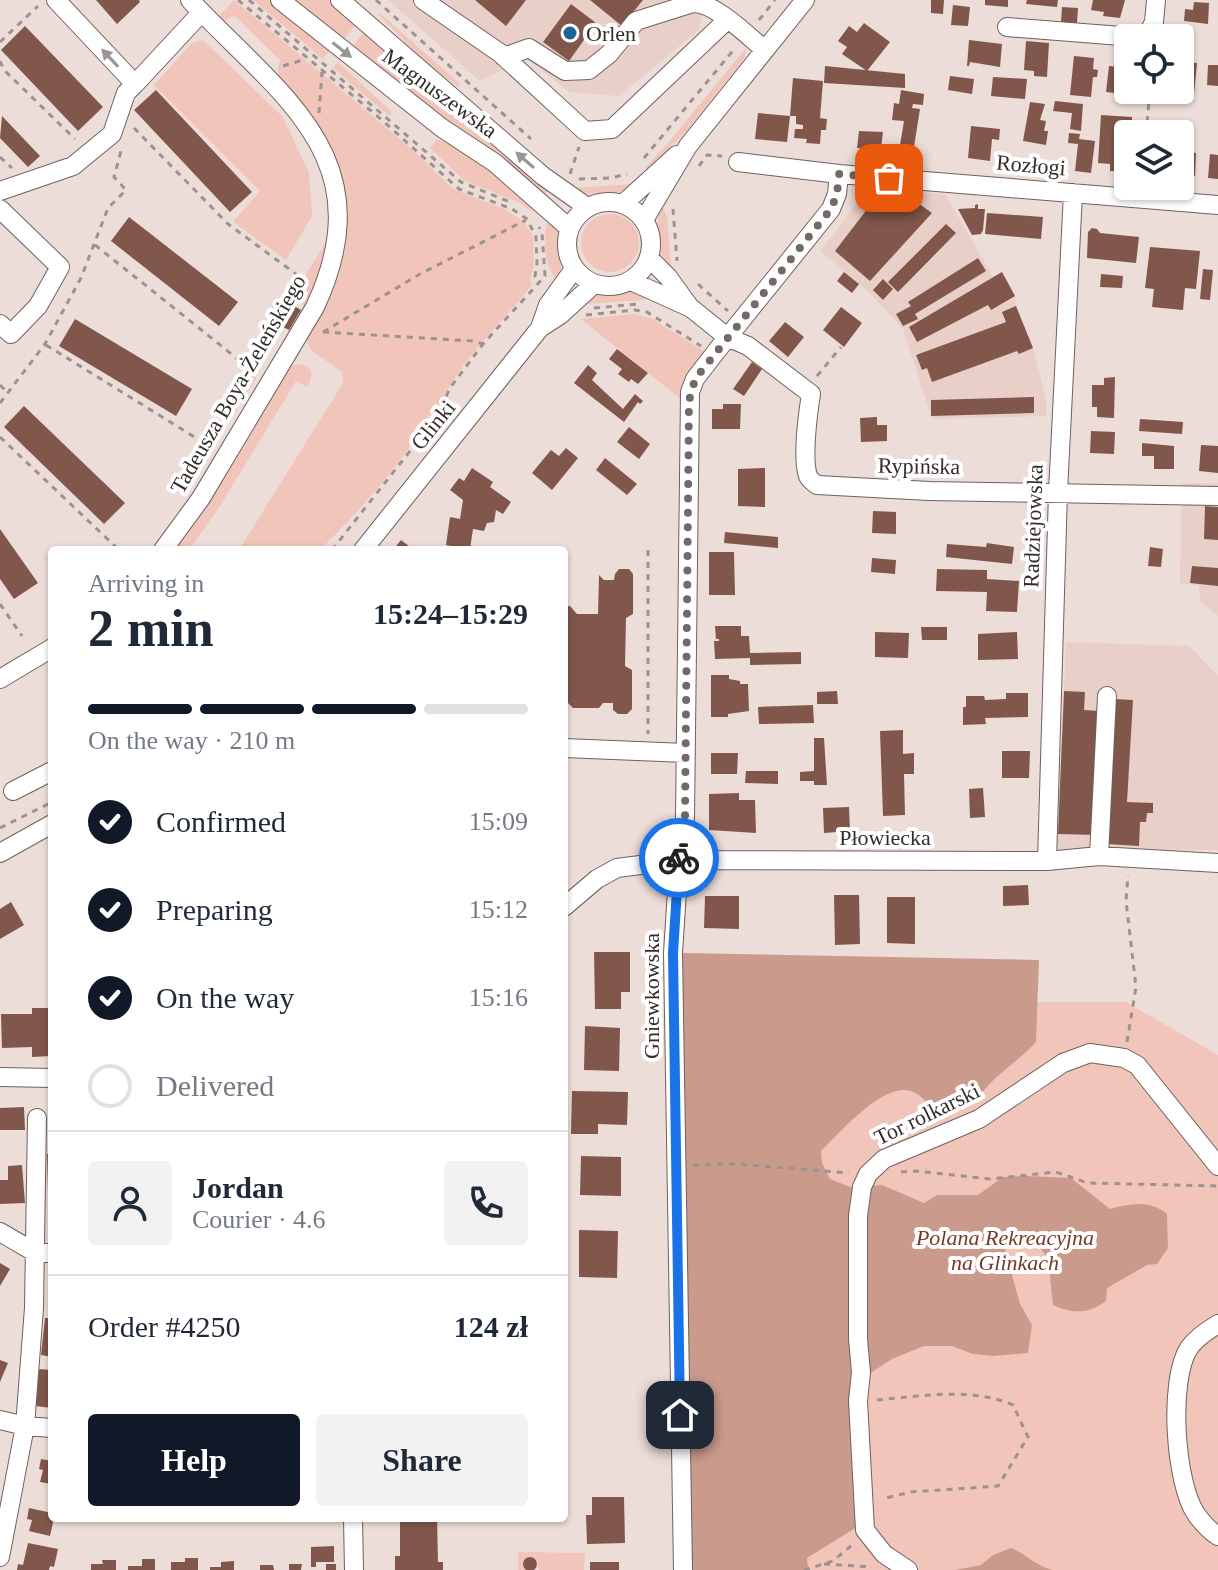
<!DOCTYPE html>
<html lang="en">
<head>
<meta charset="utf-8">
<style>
  :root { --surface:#fff; --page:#f2f2f3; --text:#1f2937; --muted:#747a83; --line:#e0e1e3; --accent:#111827 }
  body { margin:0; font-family:Georgia,serif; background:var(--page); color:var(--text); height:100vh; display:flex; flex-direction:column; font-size:30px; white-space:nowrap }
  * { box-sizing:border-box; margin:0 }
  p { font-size:26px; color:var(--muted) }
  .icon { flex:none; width:44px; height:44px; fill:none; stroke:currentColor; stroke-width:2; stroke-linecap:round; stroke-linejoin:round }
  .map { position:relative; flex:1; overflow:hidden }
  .sheet { position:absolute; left:48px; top:546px; width:520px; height:976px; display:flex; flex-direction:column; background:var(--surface); border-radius:8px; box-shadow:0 2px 6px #0004 }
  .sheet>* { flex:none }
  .controls { position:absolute; left:1114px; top:24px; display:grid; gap:16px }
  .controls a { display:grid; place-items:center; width:80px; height:80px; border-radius:8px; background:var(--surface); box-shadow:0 2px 6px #0004; font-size:40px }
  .pin { position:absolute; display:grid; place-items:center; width:68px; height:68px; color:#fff; margin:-34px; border-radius:16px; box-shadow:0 4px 12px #0006 }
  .courier { position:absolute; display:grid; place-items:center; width:80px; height:80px; margin:-40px; border:6px solid #1a73e8; border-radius:50%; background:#fff; color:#222; box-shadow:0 2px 10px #0007 }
  .head em { font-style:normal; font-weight:700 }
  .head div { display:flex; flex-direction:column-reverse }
  .head { display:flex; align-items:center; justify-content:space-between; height:136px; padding:0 40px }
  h1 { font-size:52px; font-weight:700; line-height:60px }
  .bar { display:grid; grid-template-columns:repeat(4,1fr); gap:12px 8px; align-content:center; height:96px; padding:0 40px }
  .bar i { height:10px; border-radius:6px; background:var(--line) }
  .bar .selected { background:var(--accent) }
  .bar p { grid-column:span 4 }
  .line { display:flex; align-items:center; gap:20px; padding:0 40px; border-top:2px solid var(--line) }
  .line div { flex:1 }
  .round { display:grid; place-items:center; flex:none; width:84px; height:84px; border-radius:8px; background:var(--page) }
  ol { padding:0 40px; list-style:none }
  li { display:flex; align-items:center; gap:24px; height:88px }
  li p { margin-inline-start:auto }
  li .icon { padding:8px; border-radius:50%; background:var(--accent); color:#fff; stroke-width:4 }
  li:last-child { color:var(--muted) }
  li i { width:44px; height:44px; border:4px solid var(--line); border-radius:50% }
  .cta { display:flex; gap:16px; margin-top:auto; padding:16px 40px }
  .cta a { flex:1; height:92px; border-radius:8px; background:var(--accent); color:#fff; font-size:32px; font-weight:700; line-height:92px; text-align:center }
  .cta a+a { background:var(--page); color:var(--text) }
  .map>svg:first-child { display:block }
  .built { fill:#e8cfc8 }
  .green { fill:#f1c5b9 }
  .forest { fill:#ca9a8d }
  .building { fill:#82574b }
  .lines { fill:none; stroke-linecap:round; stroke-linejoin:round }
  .minor-casing { stroke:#6f615d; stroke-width:20 }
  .path { stroke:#9e928f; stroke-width:3; stroke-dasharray:6 6; stroke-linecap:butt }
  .minor { stroke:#fff; stroke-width:18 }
  .oneway { fill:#989694 }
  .done { stroke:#736a67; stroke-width:8; stroke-dasharray:0 14.4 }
  .route { stroke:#1a73e8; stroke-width:10 }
  .poi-dot { fill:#1f6499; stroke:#fff; stroke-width:3 }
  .labels { text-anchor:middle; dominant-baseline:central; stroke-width:8; stroke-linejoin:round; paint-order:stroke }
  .poi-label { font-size:22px; fill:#322c2a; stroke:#fff; text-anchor:start }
  .street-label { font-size:22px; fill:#322c2a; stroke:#fff }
  .park-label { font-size:22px; font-style:italic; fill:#773929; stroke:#fff }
</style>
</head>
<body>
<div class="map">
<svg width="1218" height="1570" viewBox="0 0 1218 1570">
  <rect width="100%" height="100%" fill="#edddd8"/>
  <path class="built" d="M388 0H705L699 30 619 96 569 92 518 52 506 68 480 81Z
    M870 187 946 195 993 277 1002 272 1015 296 1016 306 1033 348 1046 398V416L932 419 903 329 870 293 820 251Z
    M1182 483H1218V616L1200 601 1199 585 1180 584Z
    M1066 642 1189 646 1218 676V850L1057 851Z"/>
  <path class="green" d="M234 0 414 151 453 189 504 209 525 222 533 237 534 265 530 280 532 285C496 330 458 361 435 415H429C405 462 357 513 320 550H239L343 383 342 372 311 350 306 340C315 320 329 301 337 280 355 229 344 164 315 119 305 104 291 90 279 76L278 67 281 61 235 16 225 20 218 17Z
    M253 0H269L331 49 323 59Z
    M293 0H330L357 23 342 42Z
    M381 14 459 83V87L428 65 379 15Z
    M366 30 549 189 545 195 351 48Z
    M203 40 283 117 309 173 312 216 286 260 233 222 260 191 154 85 192 43Z
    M746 48 744 59 688 129 649 171 645 168 669 142Z
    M338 62 392 112 389 116 333 68Z
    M437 139 462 149 536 205 531 211 518 202 465 181 430 148Z
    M634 184C622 196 588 199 574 188Z
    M662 206 667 217 671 268C657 257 654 222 662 206Z
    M581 243a29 29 0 1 1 58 0a29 29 0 1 1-58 0Z
    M548 221 556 226 558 230 561 268 558 280C544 269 542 237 548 221Z
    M329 237 325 261 305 308 296 291Z
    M633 292 649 297 642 300 585 304 596 295Z
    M633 314 651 318 704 351 682 400 581 319Z
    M297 364C313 365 315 374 307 387L296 381 220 506 189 550H173L289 368Z
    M252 375 256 378 215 445 211 442 212 434 246 377Z
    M971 1002H1126L1218 1055V1570H797L791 1125Z
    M518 1552 585 1553 584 1570H539L537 1560 530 1557 523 1561 525 1570H518Z"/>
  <path class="forest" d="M683 953 1039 960 1036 1042C1019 1061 998 1072 982 1093L964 1096 956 1105 934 1110C926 1101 916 1089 903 1090 875 1091 840 1133 821 1151L822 1163 830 1179 850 1187 882 1185 924 1203 937 1195H978L1003 1177 1026 1176 1071 1178 1110 1209C1131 1203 1150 1200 1167 1214L1168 1248 1157 1264 1147 1265 1107 1288 1106 1301C1088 1314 1073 1314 1053 1305L1048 1258 1029 1235 1015 1232 1005 1238V1250L1020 1304 1032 1325 1028 1353 993 1356 973 1354 952 1346H924L892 1359 869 1374 858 1401 852 1460 857 1490V1527L807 1558 808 1570H683L677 1166Z
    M1011 1548C1027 1554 1035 1566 1053 1570H955L981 1565 993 1555Z"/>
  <path class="building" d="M96 0H139L140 2 117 24Z
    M475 0H526L506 26Z
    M590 0H643L622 26Z
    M931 0H944L943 14 931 13Z
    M985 0H1008V7L985 5Z
    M1027 0H1058L1057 7 1026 4Z
    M1093 0H1125L1120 18 1103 16 1104 12 1091 10Z
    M1194 2 1209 3 1208 24 1184 21 1185 9 1193 10Z
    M571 4 596 23 569 61 543 42Z
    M953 5 970 7 968 26 951 25Z
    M1062 7 1078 8 1077 23 1061 22Z
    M864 23 890 42 867 71 842 54 847 47 838 41 849 26 857 32Z
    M25 26 103 107 78 131 1 50Z
    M969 40 1002 44 1000 67 970 62 969 66H967Z
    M1026 41 1049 43 1047 77 1034 76V71L1024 70Z
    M1074 56 1094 58 1093 69 1098 70 1097 77H1093L1091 97 1070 95Z
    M1180 57 1186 58V62L1197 63 1194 95 1184 94V99L1168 97 1169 90H1180Z
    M1208 65H1218V86L1207 85Z
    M825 66 905 74V88L824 83Z
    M1109 66 1128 68V90H1132L1131 95 1106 92Z
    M950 76 974 79 972 94 948 90Z
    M993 77 1027 79 1025 99 991 96Z
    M793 78 823 81 820 118 827 119 826 130H821L820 144 806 143 807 139 794 138 795 129H803V125L796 124V116H790Z
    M156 90 252 192 230 212 134 110Z
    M901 90 924 94 923 105 913 104 912 108 920 109 913 153 899 151 904 121 892 120 894 103 899 104Z
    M1055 101 1083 104 1081 131 1070 129 1072 113 1053 111Z
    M1030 102 1045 104 1040 120 1046 121 1044 131H1048L1046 145 1023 141Z
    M758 113 790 116 787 142 755 139Z
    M1101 115 1132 117V131H1128L1127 143 1125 142 1124 155H1128V172L1110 171V164L1098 163Z
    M2 116 40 156 28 167 0 138Z
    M971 126 1000 129 999 140 992 139 990 161 968 158Z
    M859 131 883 132 881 149 857 148Z
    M1069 133 1080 134 1079 139 1095 141 1091 173 1075 171 1078 144 1068 143Z
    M1180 146 1190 147 1189 153H1196L1195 176 1180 175Z
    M1210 154 1218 155V179L1208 178Z
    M875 199 918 203 932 213 870 281 835 251Z
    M978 204V209H985L983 230 981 234 972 235 958 209 975 208V205Z
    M987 213 1043 217 1041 239 985 234Z
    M129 217 238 302 219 326 111 241Z
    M946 224 956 233 898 292 888 282Z
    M1092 228 1097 229 1100 233 1139 237 1136 263 1087 258 1088 232Z
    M1150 247 1200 251 1196 289 1185 288 1183 310 1152 307 1154 289 1145 288Z
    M978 258 986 271 915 314 918 319 903 326 896 314 911 306 908 302Z
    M1203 269 1213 270 1210 300 1200 299Z
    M844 272 859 284 852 293 837 281Z
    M1002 272 1015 296 991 310 988 305 917 342 909 327Z
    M1101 274 1123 276 1122 288 1100 287Z
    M883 279 893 289 883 300 873 290Z
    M289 303 301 310 289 330 276 323Z
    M1016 306 1033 348 1019 354 1017 351 932 382 927 368 922 370 916 355 1006 322 1002 312Z
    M841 307 862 323 844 347 823 330Z
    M75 319 192 389 176 416 59 346Z
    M785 322 804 337 788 357 769 341Z
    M617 349 648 373 638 384 631 379 629 382 618 374 622 369 609 359Z
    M752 362 762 369 744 396 733 389Z
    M588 365 597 373 592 380 623 409 635 394 643 401 640 404 638 402 624 422 574 383Z
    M1115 377 1114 418 1097 417V407H1092V385H1104V378Z
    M1034 397V413L931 416V400Z
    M723 404H741L740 429H712V409H723Z
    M24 406 125 503 104 524 4 427Z
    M877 417V425H887V441L861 442 860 418Z
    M1140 419 1183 422 1182 434 1139 431Z
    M629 427 650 444 639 459 617 442Z
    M1091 431 1115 432 1114 454 1090 453Z
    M1142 443 1174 446V469H1154V456H1142Z
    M1201 445 1218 446V473L1199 471Z
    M566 448 578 458 552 490 532 473 551 450 559 456Z
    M605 458 637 484 627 495 596 470Z
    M472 468 493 482 490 487 511 502 503 514 496 510 494 522 487 523 484 531 473 529 470 549 451 548V546L446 545 450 517 460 519 463 500 450 490 459 478 464 481Z
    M765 468V507L738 506V469Z
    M1205 506 1218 507V540L1204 539Z
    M873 511 896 512V534L872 533Z
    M0 529 38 583 14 599 0 579Z
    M725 532 778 537V548L724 543Z
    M401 540 414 550H393Z
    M987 543 1014 547 1012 564 946 557 947 544 986 547Z
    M1150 547 1163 549 1161 567 1148 566Z
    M709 552H734L735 595H709Z
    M872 558 896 560 895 574 871 572Z
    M1192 566 1218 568V586L1190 583Z
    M619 569H629L633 574V614L626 618 625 666 632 670V709L627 714H618L613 710V703H603L599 708H573L567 702V677H564V606H570L577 614H598L599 575 604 580H614L615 574Z
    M937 569 987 570V579L1019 581 1017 612 986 611 987 592 936 591Z
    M715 626H741V636H749L750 653 801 652V664L750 665V658L715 659 714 641H719V639H716Z
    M921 627H947V640H922Z
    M875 632 909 633 908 658 875 657Z
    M1017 632 1018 659 978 660V634Z
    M711 675H729V679L740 681V684H748L749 711 728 714V717H711Z
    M837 691 838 704H817V692Z
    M1064 691 1085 692 1084 710 1100 711 1096 835 1058 834Z
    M1006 693H1028V717L985 718 986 724 963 725V707H966V696H984L985 700 1006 699Z
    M1115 699 1133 700 1127 802 1153 803V813H1147L1146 822H1140L1139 846 1107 844Z
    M813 705 814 723 759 724 758 707Z
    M903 730V754L914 753V774H904L905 815 883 816 880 731Z
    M814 738H824L827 785H814V781H800V772L814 771Z
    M1002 751H1030L1029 778H1002Z
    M711 753H738L737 774H711Z
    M746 771H778V784L745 783Z
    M983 788 985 817 970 818 969 789Z
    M739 793V800H755L756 833 709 830V794Z
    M849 807 850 831 824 833 823 808Z
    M1028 885 1029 905 1003 906V886Z
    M834 895H859L860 944 835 945Z
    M705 896H739V929L704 928Z
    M887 897H915V944L887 943Z
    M11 902 24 925 0 939V909Z
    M594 952H630V992H621V1009H595Z
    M32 1008H52V1056L32 1057V1047L2 1048 1 1014H32Z
    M585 1026 620 1028 619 1071 584 1070Z
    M572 1091 628 1092 627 1125 598 1124V1134H571Z
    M24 1107 25 1130H0V1108Z
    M48 1107H52V1145H49Z
    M47 1154H52V1192H48Z
    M581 1156 621 1157V1196L580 1195Z
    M22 1165 25 1203 0 1204V1180H8V1166Z
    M52 1198V1239H49L48 1199Z
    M579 1230 618 1231 617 1278 579 1277Z
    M0 1263 10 1269 0 1286Z
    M50 1285H52V1310L48 1309Z
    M45 1318H52V1357L41 1355Z
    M0 1360 8 1363 0 1382Z
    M38 1369 52 1370V1408L35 1406Z
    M41 1459 52 1461V1484L40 1482 43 1470 39 1469Z
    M592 1497H624L625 1543 587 1544 586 1515H592Z
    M29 1508 52 1513V1518H54L50 1536 29 1531 32 1520 27 1519Z
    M400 1518H437L438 1562H443V1570H395V1556H400Z
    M28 1543 58 1549 54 1567 50 1566 49 1570H17L18 1564 23 1565Z
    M334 1546V1562H316V1567H311V1547Z
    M523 1564a7 7 0 1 1 14 0a7 7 0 1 1-14 0Z
    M185 1558H198V1570H171V1562H185Z
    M142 1559H155V1570H128V1566H142Z
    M102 1560H116V1570H91V1564H103Z
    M234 1561V1570H210V1567H221V1562Z
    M590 1562H619V1570H590Z
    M289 1564H302L301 1570H289Z
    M326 1564H336V1570H326Z
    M260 1565H273L274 1570H260Z"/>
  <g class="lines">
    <defs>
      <path id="minor" d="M56 0 135 84 201 13
        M280 0 442 128 495 163 569 228
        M340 0 543 176 587 207
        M423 0 500 53 585 131 612 129 727 20
        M1007 27 1134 37 1148 34 1154 22 1156 0
        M504 57 529 48 565 71 589 70 609 54 636 21 693 3C714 2 748 36 765 50
        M738 162 839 174 1218 205
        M0 191 73 166 112 134 126 93 135 84
        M567 244a42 42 0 1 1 84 0a42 42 0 1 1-84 0Z
        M623 204 677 155
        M0 209 60 267 38 306 11 334 0 324
        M644 220 688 146 805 0
        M649 258 668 277 689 306
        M631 281 691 308 727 337 748 346 811 394C808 413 802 458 808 476 810 480 813 482 817 485L929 491 1218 496
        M540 328 560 315 594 284
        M163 550 201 498 315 307C385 157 280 96 190 0
        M363 550 540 328 548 305 574 269
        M0 679 52 648
        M564 748 686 753
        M13 791 52 771
        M0 853 52 824
        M1099 856 1107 696
        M1047 861 1058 492 1073 193
        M564 907 597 879 617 868 679 860 1047 861 1099 856 1218 863
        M1 1077 52 1078
        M0 1232 36 1253H52
        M1218 1324C1208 1330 1196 1338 1189 1348 1168 1380 1175 1483 1196 1514 1201 1521 1210 1531 1218 1536
        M0 1420 25 1426 52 1428
        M353 1518 354 1570
        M0 1557 25 1426 34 1308 37 1118
        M683 1570 673 953 679 860 685 817 690 392 695 379 715 353 831 209 837 194 839 174
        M908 1570 884 1554 865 1530 858 1401 861 1372 858 1339V1216L862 1187 868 1174 884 1159 979 1119 1063 1063 1090 1053 1124 1058 1137 1065 1218 1166"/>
    </defs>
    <use href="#minor" class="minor-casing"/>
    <path class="path" d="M238 0 382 120 459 189 512 209 527 219 536 237 537 264 535 276 538 282
      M249 0 461 182 510 202
      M376 0 531 139
      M759 20 775 0
      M0 42 38 6
      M0 61 4 70 75 139
      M283 66 306 59
      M319 113 322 72
      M134 128 228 224 300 277
      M1146 134 1150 90
      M0 157 12 168
      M644 158 736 47
      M699 166 707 155 722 156
      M570 174 579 147
      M579 179 611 178 627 174
      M673 209 677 261
      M95 245 254 372
      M698 284 728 311
      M294 288 299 299
      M594 308 638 304
      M586 315 635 310 647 312 701 346
      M323 332 420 274 526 220
      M323 332 473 341 483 344
      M46 345 209 446
      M817 376 841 347
      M0 385 8 393
      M0 403 45 344 81 278 108 208 126 190 114 177 121 151
      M0 437 119 550
      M332 550 436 418 450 388 483 344 545 276 542 233 539 227
      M648 550V734
      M0 604 22 636
      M0 828 52 802
      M1127 1042 1136 987 1126 901 1128 875
      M693 1165 737 1164 849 1173
      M901 1172 916 1171 990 1179 1056 1172 1088 1183 1218 1186
      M877 1400C922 1396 971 1387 1013 1405L1028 1437 998 1486 911 1492 882 1499
      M824 1564 872 1567
      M804 1570 833 1561 852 1545"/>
    <use href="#minor" class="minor"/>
  </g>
  <defs><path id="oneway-solid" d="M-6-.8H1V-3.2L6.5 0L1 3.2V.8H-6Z" transform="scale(2)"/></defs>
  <g class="oneway">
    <use href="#oneway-solid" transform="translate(342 50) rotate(38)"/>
    <use href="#oneway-solid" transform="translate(110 58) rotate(-133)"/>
    <use href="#oneway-solid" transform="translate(525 160) rotate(-139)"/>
  </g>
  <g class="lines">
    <path class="done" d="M679 858 685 817 689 401 695 379 831 209 837 194 839 174 889 178"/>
    <path class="route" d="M679 858 673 953 680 1415"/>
  </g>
  <circle class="poi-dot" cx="570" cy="33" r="8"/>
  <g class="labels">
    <g class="poi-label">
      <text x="586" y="33">Orlen</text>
    </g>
    <g class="street-label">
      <text transform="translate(440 93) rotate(36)">Magnuszewska</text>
      <text transform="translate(1031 165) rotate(5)">Rozłogi</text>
      <text transform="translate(238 384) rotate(-60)">Tadeusza Boya-Żeleńskiego</text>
      <text transform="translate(433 425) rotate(-51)">Glinki</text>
      <text transform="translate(919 466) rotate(1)">Rypińska</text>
      <text transform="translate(1033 526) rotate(-88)">Radziejowska</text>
      <text x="885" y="837">Płowiecka</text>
      <text transform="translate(651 996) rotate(-90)">Gniewkowska</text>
      <text transform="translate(927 1114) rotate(-26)">Tor rolkarski</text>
    </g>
    <g class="park-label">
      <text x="1005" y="1237">Polana Rekreacyjna<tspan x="1005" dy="25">na Glinkach</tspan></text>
    </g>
  </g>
</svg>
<div class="controls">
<a><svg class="icon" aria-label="locate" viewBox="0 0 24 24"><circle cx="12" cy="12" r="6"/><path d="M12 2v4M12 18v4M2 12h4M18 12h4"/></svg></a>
<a><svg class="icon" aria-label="layers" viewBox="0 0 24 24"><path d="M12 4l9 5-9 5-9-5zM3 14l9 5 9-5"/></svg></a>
</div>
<div class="pin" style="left:889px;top:178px;background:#ea580c"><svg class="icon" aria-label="bag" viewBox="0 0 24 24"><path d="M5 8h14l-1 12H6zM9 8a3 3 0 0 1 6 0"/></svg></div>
<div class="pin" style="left:680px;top:1415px;background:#1f2937"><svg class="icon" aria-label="home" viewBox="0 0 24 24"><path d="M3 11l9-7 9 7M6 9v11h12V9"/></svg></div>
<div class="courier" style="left:679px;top:858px"><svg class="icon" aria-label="bike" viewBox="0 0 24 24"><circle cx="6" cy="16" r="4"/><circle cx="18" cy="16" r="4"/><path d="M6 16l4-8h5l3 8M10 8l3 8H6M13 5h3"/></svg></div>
<section class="sheet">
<div class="head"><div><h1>2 min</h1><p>Arriving in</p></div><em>15:24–15:29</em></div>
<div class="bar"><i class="selected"></i><i class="selected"></i><i class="selected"></i><i></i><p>On the way · 210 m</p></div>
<ol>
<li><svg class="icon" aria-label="check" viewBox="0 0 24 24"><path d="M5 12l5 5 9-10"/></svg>Confirmed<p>15:09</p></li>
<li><svg class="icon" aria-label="check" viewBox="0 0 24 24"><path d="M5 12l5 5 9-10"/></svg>Preparing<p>15:12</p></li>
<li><svg class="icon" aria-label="check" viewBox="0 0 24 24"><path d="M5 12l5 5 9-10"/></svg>On the way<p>15:16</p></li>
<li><i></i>Delivered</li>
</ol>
<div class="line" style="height:144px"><a class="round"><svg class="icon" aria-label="person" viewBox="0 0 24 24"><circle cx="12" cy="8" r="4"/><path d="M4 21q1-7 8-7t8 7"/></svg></a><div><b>Jordan</b><p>Courier · 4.6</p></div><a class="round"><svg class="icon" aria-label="phone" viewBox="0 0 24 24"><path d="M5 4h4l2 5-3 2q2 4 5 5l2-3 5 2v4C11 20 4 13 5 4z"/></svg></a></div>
<div class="line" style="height:104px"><div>Order #4250</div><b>124 zł</b></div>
<div class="cta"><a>Help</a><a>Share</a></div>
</section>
</div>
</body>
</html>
